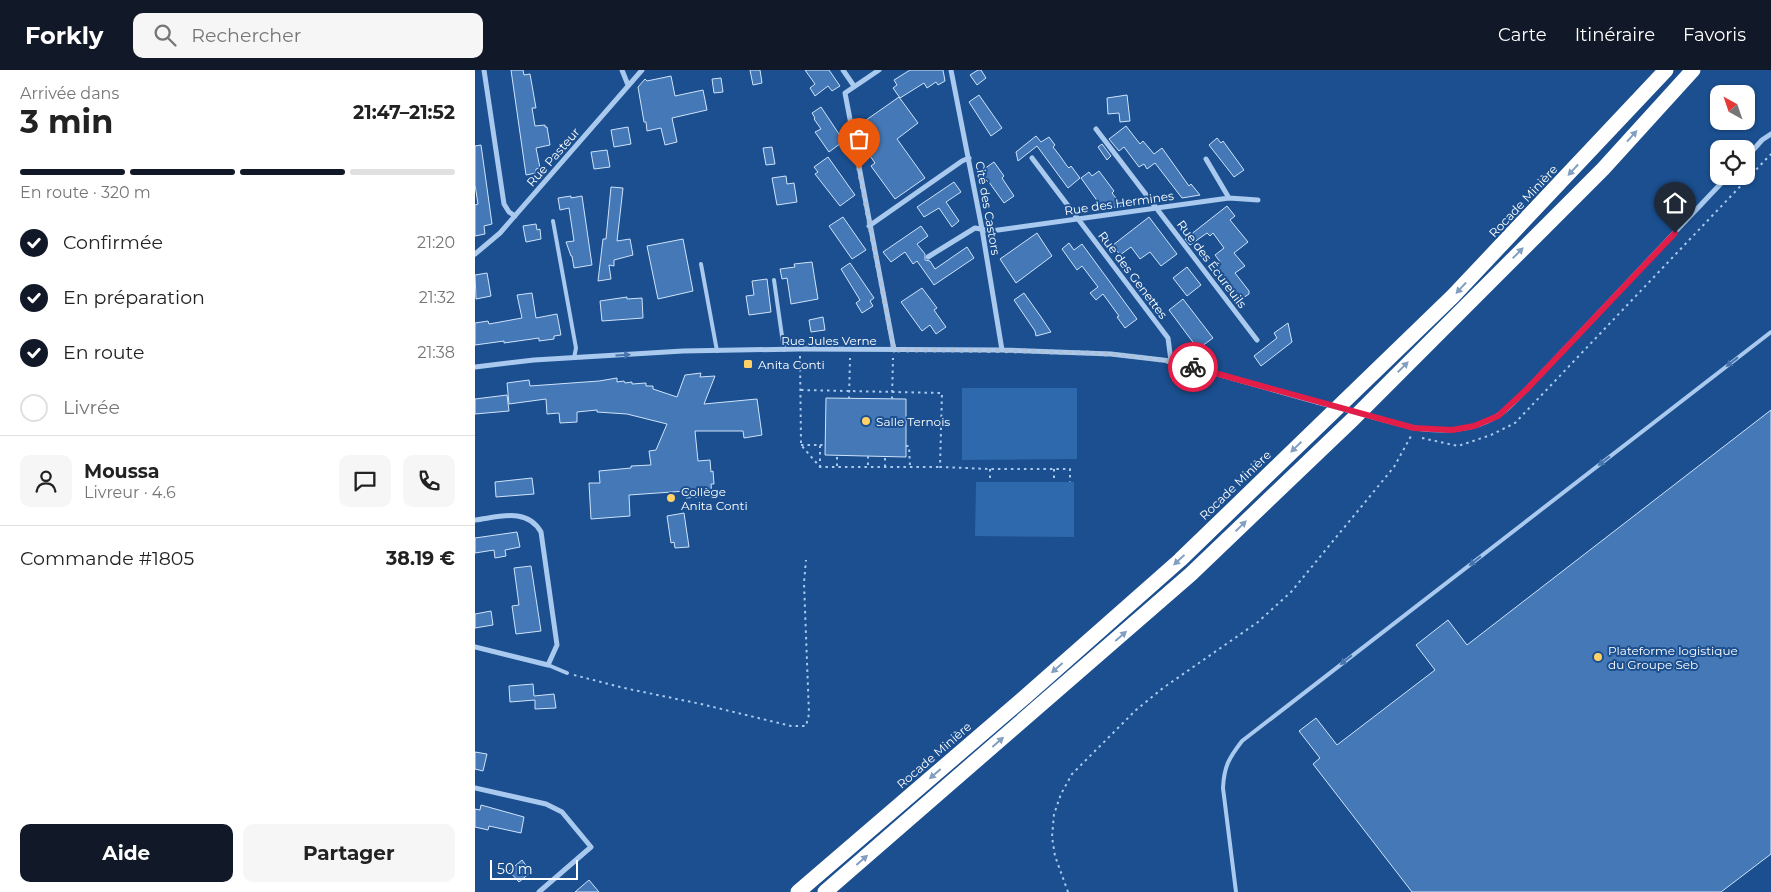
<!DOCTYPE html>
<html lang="fr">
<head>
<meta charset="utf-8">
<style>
  :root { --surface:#fff; --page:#f6f6f6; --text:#222; --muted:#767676; --line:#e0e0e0; --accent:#111827 }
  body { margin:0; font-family:Montserrat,sans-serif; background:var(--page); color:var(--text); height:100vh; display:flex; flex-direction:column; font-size:19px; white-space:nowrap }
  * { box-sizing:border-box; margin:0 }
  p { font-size:16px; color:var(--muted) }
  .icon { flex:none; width:28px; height:28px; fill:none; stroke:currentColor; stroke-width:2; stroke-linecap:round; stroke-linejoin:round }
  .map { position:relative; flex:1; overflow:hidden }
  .side { display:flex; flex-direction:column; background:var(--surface); width:475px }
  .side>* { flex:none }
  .needle { width:32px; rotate:320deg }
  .fabs { position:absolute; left:1235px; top:15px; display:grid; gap:10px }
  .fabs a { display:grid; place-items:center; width:45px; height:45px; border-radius:10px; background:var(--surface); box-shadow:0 1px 4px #0004; font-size:25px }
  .scale { position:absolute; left:15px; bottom:12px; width:88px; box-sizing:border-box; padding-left:5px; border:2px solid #fff; border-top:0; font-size:14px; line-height:18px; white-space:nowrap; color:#fff; -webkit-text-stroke:4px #1b4f8f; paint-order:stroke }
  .pin { position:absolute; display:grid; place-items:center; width:42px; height:42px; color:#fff; margin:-51px -21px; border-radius:50% 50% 50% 0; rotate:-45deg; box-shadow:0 0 5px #0007 }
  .pin .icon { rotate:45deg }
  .courier { position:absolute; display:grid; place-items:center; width:50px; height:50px; margin:-25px; border:4px solid #e11d48; border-radius:50%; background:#fff; color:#222; box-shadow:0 1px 6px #0007 }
  .summary em { font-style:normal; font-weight:700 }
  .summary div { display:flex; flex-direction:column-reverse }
  .summary { display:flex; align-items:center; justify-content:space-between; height:85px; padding:0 20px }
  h1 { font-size:32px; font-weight:700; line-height:38px }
  .bar { display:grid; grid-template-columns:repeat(4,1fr); gap:8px 5px; align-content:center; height:60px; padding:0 20px }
  .bar i { height:6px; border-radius:4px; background:var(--line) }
  .bar .on { background:var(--accent) }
  .bar p { grid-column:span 4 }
  .line { display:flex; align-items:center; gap:12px; padding:0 20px; border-top:1px solid var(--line) }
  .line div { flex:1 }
  .round { display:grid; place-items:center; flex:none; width:52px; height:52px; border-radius:10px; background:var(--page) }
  ol { padding:0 20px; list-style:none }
  li { display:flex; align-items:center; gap:15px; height:55px }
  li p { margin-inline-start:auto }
  li .icon { padding:5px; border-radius:50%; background:var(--accent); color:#fff; stroke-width:4 }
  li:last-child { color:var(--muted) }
  li i { width:28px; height:28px; border:2px solid var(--line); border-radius:50% }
  .button { display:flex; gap:10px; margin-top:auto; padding:10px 20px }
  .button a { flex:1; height:58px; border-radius:10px; background:var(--accent); color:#fff; font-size:20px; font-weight:700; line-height:58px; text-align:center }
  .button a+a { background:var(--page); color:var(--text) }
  header { display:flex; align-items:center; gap:30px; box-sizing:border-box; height:70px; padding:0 25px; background:var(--accent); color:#fff }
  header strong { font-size:24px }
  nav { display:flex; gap:28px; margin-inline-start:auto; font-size:18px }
  .search { width:350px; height:45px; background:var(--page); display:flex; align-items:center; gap:12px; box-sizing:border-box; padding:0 18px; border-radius:10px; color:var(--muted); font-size:19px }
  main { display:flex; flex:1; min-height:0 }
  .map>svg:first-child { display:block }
  .green { fill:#2e69ad }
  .building { fill:#4478b7; stroke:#cfe3fa }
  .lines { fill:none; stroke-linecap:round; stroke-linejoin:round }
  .path { stroke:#a9c9ee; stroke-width:2; stroke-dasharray:2.5 4; stroke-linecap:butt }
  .service { stroke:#a9c9ee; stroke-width:4 }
  .minor { stroke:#a9c9ee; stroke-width:5 }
  .motorway { stroke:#fff; stroke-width:15 }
  .minor-bridge { stroke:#a9c9ee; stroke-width:5 }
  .oneway { fill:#829ec1 }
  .oneway2 { fill:#4674ac }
  .done { stroke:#afc1d8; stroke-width:5; stroke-dasharray:0 9 }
  .route { stroke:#e11d48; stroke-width:6 }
  .poi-dot { fill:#ffd166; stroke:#1b4f8f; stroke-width:2 }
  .labels { text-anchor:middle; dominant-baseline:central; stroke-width:4; stroke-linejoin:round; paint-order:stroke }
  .street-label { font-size:12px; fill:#fff; stroke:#1b4f8f }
  .poi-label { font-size:12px; fill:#fff; stroke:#1b4f8f; text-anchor:start }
</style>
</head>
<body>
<header>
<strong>Forkly</strong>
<div class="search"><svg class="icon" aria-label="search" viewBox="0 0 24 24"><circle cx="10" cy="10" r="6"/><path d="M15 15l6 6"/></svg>Rechercher</div>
<nav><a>Carte</a><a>Itinéraire</a><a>Favoris</a></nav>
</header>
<main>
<section class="side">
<div class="summary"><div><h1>3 min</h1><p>Arrivée dans</p></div><em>21:47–21:52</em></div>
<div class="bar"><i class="on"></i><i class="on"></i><i class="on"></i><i></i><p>En route · 320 m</p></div>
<ol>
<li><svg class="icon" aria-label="check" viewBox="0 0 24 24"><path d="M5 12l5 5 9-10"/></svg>Confirmée<p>21:20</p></li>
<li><svg class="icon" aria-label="check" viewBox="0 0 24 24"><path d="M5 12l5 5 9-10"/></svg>En préparation<p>21:32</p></li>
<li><svg class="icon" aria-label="check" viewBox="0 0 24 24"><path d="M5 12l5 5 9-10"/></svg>En route<p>21:38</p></li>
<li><i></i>Livrée</li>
</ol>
<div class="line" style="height:90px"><a class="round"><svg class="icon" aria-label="person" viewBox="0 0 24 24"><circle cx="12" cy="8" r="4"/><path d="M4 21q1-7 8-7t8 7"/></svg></a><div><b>Moussa</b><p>Livreur · 4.6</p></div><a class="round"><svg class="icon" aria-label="chat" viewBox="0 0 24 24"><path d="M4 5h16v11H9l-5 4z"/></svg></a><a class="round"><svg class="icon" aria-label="phone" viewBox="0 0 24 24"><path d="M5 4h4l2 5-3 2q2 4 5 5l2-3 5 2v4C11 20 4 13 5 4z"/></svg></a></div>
<div class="line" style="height:65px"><div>Commande #1805</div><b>38.19 €</b></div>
<div class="button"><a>Aide</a><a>Partager</a></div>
</section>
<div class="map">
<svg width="1296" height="822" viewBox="0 0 1296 822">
  <rect width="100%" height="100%" fill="#1b4f8f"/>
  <path class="green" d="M487 318H602V389L487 390Z
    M501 412H599V467L500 466Z"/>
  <path class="building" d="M36 0H48L49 5 55 4 61 38H57L60 56 70 55V57H72L75 75 61 78 65 98 61 99V103L51 105Z
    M275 0H285L287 13 278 15Z
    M330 0H354L365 16 357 21 353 16 340 26 335 18 340 14Z
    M435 0H468L470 11 463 15 461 12 452 18 449 13 425 28 418 18 422 15 419 10Z
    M503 0H506L511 8 502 15 495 5Z
    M196 6 200 26 228 20 232 40 197 48 202 72 190 75 186 58 172 61 171 52H169L163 17 170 9 172 11Z
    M246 8 248 22 239 23 237 9Z
    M504 25 527 58 516 66 494 32Z
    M652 25 655 51 645 52 644 43 633 44 632 28Z
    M424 27 443 53 422 69 450 108 420 129 396 96 400 93 393 83 400 78 384 55Z
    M346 37 366 67 363 69 366 73 354 82 340 62 346 59 339 49 340 48 337 43Z
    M651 56 665 74 668 71 679 84 687 78 714 116 716 114 725 125 707 128 680 93 672 99 669 94 664 97 649 77 644 81 634 69Z
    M153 57 156 74 139 77 136 60Z
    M561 66 566 72 574 67 580 75 578 77 585 86 592 96 594 98 596 96 605 108 593 118 562 76 543 91 541 82Z
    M742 68 746 73 748 71 769 100 759 107 734 75Z
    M627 74 636 86 632 90 623 77Z
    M6 75 17 154 9 156 10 164 0 166V135L3 134 0 115V76Z
    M297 77 300 94 291 95 288 78Z
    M132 80 135 97 119 99 116 82Z
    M353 87 380 125 365 136 340 104 343 102 339 97Z
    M519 92 529 106 527 108 539 126 529 133 506 101Z
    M624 101 639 121 637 123 647 136 628 139 606 108 614 102 617 106Z
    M311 106 312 114 319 113 322 132 302 135 297 108Z
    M479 112 486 122 471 132 484 151 477 157 464 138 449 147 442 137Z
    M136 117 148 118 142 171 155 169 158 185 139 190V196L134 195 136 209 123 211 128 169H131Z
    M96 126V128L107 126 117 195 99 198 97 186H96L91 172 99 171 94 138 85 140 83 128Z
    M752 136 760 146 755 150 773 172 759 183 770 196 760 203 774 221V224L765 230 740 197 746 193 740 185 749 178 738 163 735 166 732 163 715 175 710 169Z
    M368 147 391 180 377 189 354 156Z
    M674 147 702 184 686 196 675 182 665 189 656 177 645 185 638 175Z
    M61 154 62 160 65 159 66 169 51 172 48 156Z
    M446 156 453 166 442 174 450 184V190L455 191 460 199 492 177 499 188 459 215 442 191 438 194 430 182 416 192 408 182Z
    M562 163 577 186 541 213 525 189Z
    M208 169 218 221 183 229 172 176Z
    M594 173 599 180 607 174 662 249 650 258 642 247 644 246 628 224 621 230 615 223 623 217 607 196 602 200 587 179Z
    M337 192 343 229 316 234 312 208 307 209 305 199 320 197 319 194Z
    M375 193 399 228 395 231 398 236 387 243 381 233 385 230 366 199Z
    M712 197 726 215 712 226 698 208Z
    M12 203 16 226 1 229 0 205Z
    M292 209 296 242 274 245 271 226 279 225 277 211Z
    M447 218 462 238 459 240 471 257 461 264 455 255 447 261 426 232Z
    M57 223 61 248 82 244 86 265 79 266V269L64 271V268L29 273V271L0 275V253L13 251 14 254 47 248 42 225Z
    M549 223 566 247 576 262 561 266 560 261 539 230Z
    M152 227V229L167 228 168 248 127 251 125 231Z
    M708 229 738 268 723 279 694 240Z
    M348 247 350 260 336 262 334 250Z
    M813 253 817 272 786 296 779 286 802 268 799 263Z
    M226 303 225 307 240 306 229 334 282 329 287 365 269 368 268 361H220L223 391 235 390 236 402 238 401 239 414H236L237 426 211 428V421L154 425 155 446 116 449 114 413H125L124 401 156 398V396L176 395 174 381 181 380 192 354 152 344 122 342V340L102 342V352L85 353 84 343 72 344 71 329 34 334 32 313 54 310 55 316 124 311 142 308V312L149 311 150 313 157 312V314L171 313V316H178V319L202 327 210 305Z
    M32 325 34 341 0 344V329Z
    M351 328 431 329V387L350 385Z
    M1296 340V784L1246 822H937L838 694 845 688 824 661 841 648 862 675 960 600 941 575 973 550 992 575Z
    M57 408 59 424 21 427 20 412Z
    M209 443 214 477 200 478 199 472 196 473 192 446Z
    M42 462 45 477 30 480 31 486 20 488 19 480 0 483V468Z
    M56 496 66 561 41 564 37 536 44 535 39 498Z
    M16 541 18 555 0 558V544Z
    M58 614 59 626 79 624 81 638 60 639V630L35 632 34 616Z
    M0 682 12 684 8 701 0 699Z
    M6 735 49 747 46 763 14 756 13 760 0 757V739L5 740Z
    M47 790 56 802 44 812 34 801Z
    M114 810 124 822H100Z"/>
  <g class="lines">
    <path class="path" d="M325 286 326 375 345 397H465
      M326 320 467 323 465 397 515 399H595V412
      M374 329 375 288
      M417 329 418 288
      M947 368 983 376 1016 365 1040 353 1296 84
      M326 375H345V397
      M345 375H350
      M431 376H434L435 397
      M393 386V396
      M362 396V386
      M410 397V386
      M515 399V412
      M579 399V412
      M99 605 149 618 226 634 316 656H331L334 644 329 513 331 490
      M593 822 580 786 577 767 579 744 586 724 597 704 661 640 688 618 783 552 816 522 919 397 936 366"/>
    <path class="service" d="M78 151 101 278 99 288
      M226 194 242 281
      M299 210 309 280
      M73 595 92 603
      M761 822 748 718C749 696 754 688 767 671L1296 262"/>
    <path class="minor" d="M9 0 29 134 34 142 40 146
      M147 0 153 15
      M368 0 379 16
      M404 0 370 23 419 280
      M476 0 507 159 527 280
      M621 59 782 270
      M557 88 693 268 696 291
      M1271 88 1287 70 1296 64
      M731 89 754 128
      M394 156 487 91 494 88
      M0 184 25 163 167 0
      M453 187 500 158 516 161 754 128 783 130
      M0 297 59 290 208 281 325 279 527 280 636 284 696 291 842 332
      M939 358C967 362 997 362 1022 346 1033 340 1042 328 1051 320L1253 106
      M0 450C24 447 52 437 66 462L82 575 73 595 0 577
      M0 718 71 734 87 742 116 777 64 822"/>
    <path class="motorway" d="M323 822 551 626 705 490 978 226 1191 0
      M350 822 716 504 878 349 1128 99 1218 0"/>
    <path class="minor-bridge" d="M842 332 939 358"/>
  </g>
  <defs><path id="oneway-solid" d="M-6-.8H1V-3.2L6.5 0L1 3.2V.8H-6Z" transform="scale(1.25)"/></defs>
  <g class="oneway">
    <use href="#oneway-solid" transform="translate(1157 66) rotate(-48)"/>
    <use href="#oneway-solid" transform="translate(1098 100) rotate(133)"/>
    <use href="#oneway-solid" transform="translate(1043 183) rotate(-45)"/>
    <use href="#oneway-solid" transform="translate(986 218) rotate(133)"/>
    <use href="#oneway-solid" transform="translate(928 297) rotate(-45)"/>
    <use href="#oneway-solid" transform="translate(821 377) rotate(136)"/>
    <use href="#oneway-solid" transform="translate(766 456) rotate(-44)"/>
    <use href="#oneway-solid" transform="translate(704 490) rotate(137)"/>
    <use href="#oneway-solid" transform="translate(646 566) rotate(-41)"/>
    <use href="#oneway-solid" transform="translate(582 598) rotate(139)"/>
    <use href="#oneway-solid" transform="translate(523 672) rotate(-41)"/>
    <use href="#oneway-solid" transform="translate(460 704) rotate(139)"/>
    <use href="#oneway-solid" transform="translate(387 790) rotate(-41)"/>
  </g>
  <g class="oneway2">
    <use href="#oneway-solid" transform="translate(148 285) rotate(-3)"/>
    <use href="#oneway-solid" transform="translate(1257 292) rotate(142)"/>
    <use href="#oneway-solid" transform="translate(1129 391) rotate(142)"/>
    <use href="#oneway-solid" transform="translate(1000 491) rotate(142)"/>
    <use href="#oneway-solid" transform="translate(871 590) rotate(142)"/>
  </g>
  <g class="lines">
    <path class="done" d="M384 99 419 280C472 280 525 280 578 282 626 283 672 285 718 297"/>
    <path class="route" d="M718 297 939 358 977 360 999 356 1023 346 1051 320 1200 163"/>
  </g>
  <g class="poi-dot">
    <rect x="268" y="289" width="10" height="10" rx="2.5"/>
    <circle cx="391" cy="351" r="5"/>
    <circle cx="196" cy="428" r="5"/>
    <circle cx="1123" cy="587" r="5"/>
  </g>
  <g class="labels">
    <g class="street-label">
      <text transform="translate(78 87) rotate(-49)">Rue Pasteur</text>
      <text transform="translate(1048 131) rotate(-47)">Rocade Minière</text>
      <text transform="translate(644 133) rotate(-8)">Rue des Hermines</text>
      <text transform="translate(513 138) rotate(80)">Cité des Castors</text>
      <text transform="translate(737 194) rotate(53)">Rue des Écureuils</text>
      <text transform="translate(658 205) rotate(53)">Rue des Genettes</text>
      <text x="354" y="270">Rue Jules Verne</text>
      <text transform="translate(760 415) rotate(-44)">Rocade Minière</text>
      <text transform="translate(459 685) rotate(-41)">Rocade Minière</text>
    </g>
    <g class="poi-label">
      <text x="283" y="294">Anita Conti</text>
      <text x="401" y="351">Salle Ternois</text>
      <text x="206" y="421">Collège<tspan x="206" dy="14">Anita Conti</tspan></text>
      <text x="1133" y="580">Plateforme logistique<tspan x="1133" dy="14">du Groupe Seb</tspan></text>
    </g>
  </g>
</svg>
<div class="fabs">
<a><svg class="needle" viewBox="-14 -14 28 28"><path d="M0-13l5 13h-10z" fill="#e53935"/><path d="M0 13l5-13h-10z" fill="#767676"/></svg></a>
<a><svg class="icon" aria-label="locate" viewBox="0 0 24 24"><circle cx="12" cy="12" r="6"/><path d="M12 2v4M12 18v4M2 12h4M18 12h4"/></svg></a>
</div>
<div class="scale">50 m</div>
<div class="pin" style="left:384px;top:99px;background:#ea580c"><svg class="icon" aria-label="bag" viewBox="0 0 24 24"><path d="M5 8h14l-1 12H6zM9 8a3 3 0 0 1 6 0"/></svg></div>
<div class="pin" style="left:1200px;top:163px;background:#1f2937"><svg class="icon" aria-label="home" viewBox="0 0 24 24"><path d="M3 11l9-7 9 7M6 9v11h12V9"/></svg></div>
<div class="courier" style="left:718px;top:297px"><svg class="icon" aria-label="bike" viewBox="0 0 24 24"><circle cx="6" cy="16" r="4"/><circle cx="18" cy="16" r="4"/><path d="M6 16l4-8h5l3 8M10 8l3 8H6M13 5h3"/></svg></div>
</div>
</main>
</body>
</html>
